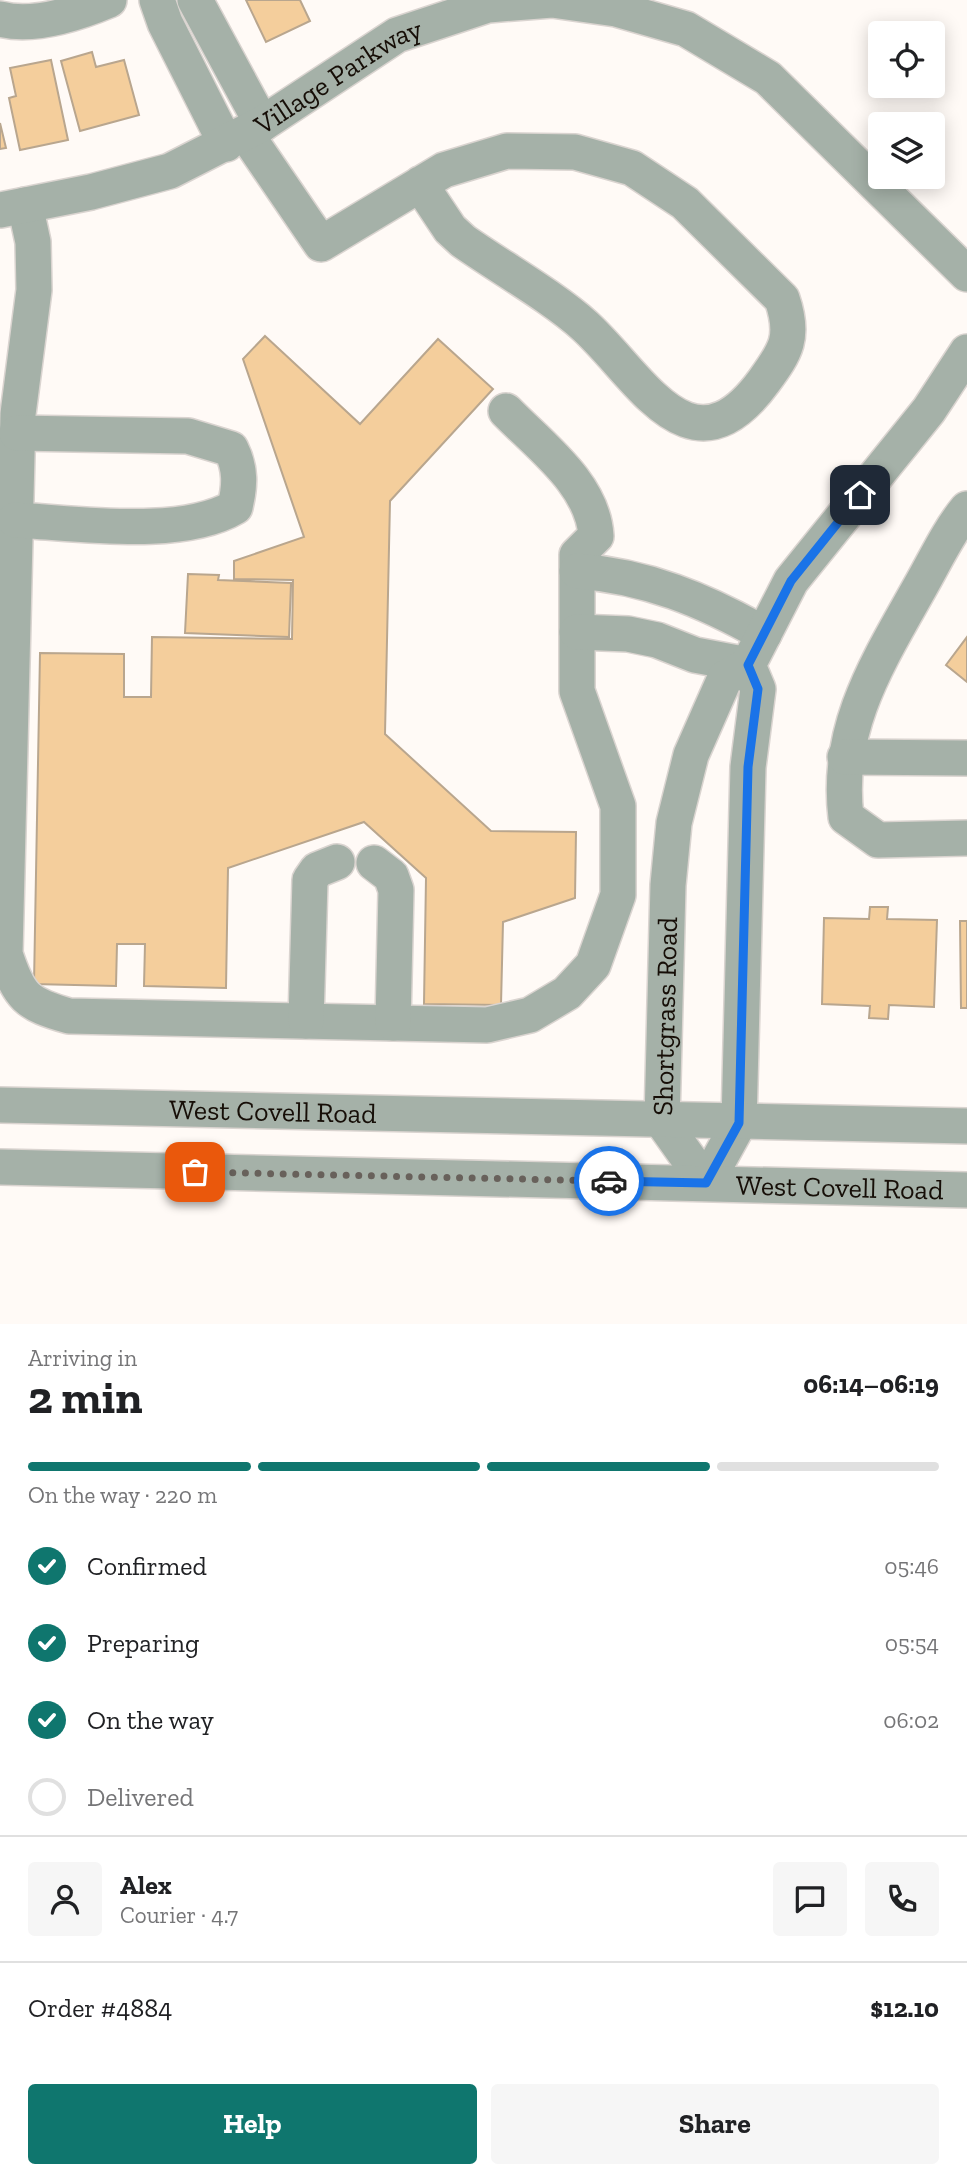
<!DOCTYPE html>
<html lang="en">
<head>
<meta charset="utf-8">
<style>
  :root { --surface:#fff; --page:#f6f6f6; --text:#202124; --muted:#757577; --line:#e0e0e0; --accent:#0f766e }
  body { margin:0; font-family:"Zilla Slab",serif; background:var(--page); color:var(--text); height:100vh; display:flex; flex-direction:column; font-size:26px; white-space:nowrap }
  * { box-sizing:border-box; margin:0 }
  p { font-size:23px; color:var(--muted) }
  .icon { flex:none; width:38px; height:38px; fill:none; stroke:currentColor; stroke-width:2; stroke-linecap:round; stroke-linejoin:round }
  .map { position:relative; height:1324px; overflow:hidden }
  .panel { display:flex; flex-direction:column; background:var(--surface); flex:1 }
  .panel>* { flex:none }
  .buttons { position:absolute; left:868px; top:21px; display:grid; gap:14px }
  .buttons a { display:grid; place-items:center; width:77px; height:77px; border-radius:7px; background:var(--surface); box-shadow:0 4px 18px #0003; font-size:35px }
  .pin { position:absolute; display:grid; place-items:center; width:60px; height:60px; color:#fff; margin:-30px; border-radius:14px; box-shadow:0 4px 10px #0006 }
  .courier { position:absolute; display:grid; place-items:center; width:70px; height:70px; margin:-35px; border:5px solid #1a73e8; border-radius:50%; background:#fff; color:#222; box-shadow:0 2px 9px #0007 }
  .summary em { font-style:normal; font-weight:800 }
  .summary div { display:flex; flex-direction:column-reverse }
  .summary { display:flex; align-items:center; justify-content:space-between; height:119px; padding:0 28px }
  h1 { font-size:46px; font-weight:800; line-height:52px }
  .bar { display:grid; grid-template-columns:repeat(4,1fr); gap:10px 7px; align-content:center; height:84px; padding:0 28px }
  .bar i { height:9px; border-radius:5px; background:var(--line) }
  .bar .selected { background:var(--accent) }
  .bar p { grid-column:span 4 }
  .line { display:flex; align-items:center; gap:18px; padding:0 28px; border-top:2px solid var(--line) }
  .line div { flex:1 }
  .round { display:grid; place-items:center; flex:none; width:74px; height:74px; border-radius:7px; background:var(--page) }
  ol { padding:0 28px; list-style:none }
  li { display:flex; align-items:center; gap:21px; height:77px }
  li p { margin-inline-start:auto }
  li .icon { padding:7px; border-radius:50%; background:var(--accent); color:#fff; stroke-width:4 }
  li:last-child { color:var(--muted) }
  li i { width:38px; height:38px; border:4px solid var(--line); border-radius:50% }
  .action { display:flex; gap:14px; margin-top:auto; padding:14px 28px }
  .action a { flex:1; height:80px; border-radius:7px; background:var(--accent); color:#fff; font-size:28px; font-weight:800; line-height:80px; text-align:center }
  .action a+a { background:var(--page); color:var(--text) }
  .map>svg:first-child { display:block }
  .building { fill:#f4ce9c; stroke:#b9a68e; stroke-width:2 }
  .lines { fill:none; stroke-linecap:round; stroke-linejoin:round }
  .minor-casing { stroke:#dad4d0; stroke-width:38 }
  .minor { stroke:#a5b1a8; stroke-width:35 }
  .done { stroke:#68615b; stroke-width:7; stroke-dasharray:0 12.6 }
  .route { stroke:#1a73e8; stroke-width:9 }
  .labels { text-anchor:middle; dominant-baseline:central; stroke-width:6; stroke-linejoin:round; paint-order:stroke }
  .street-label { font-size:28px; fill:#160e07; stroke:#fffaf6 }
</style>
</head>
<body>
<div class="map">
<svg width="967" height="1324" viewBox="0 0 967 1324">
  <rect width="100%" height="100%" fill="#fffaf6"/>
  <path class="building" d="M246 0H300L310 21 266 42Z
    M92 52 96 67 124 60 139 115 80 131 61 61Z
    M51 60 68 140 20 150 9 98 16 96 10 68Z
    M0 123 6 148 0 149Z
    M265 336 360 424 438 339 493 389 390 501 385 734 491 831 576 832 575 898 503 922 501 1005 424 1004 426 878 364 822 228 868 226 988 144 986 145 944H117L116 986 34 984 40 653 124 654V697H151L152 637 292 639 293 580 234 579V561L304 537 243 359Z
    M188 574 219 575 218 580 291 583 289 637 185 633Z
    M967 637V682L946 665Z
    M870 907H888L887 919 937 920 934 1007 889 1005 888 1019 869 1018 870 1006 822 1004 824 918 869 919Z
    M960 921H967V1008H961Z"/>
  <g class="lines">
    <defs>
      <g id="minor">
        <path d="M157 0 165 23 226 144"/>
        <path d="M195 0 262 124"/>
        <path d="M0 19C33 28 78 13 109 0"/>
        <path d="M246 134 321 244 444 170 507 151 575 152 632 168 685 203 782 299C795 337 786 351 764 381 691 481 641 377 585 326 553 297 500 267 463 241L450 229 420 184"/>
        <path d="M25 205 33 242 34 290 18 414 5 954C19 997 26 1004 69 1016L487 1025 530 1015 567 993 593 965 618 895V806L577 691V555L596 536C593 484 540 446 506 411"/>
        <path id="s1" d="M0 210 91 192 170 171 262 124 397 35 488 5 552 0 616 9 686 29 768 78 967 274"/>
        <path d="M967 509C948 532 935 561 920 587 878 662 835 728 846 817L878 840 967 838"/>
        <path d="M15 520C78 523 181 539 235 507 240 486 241 469 231 449L188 436 17 433"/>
        <path d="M577 571C646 576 704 600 764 634"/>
        <path d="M577 632 628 634 657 640 695 655 748 665"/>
        <path id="s2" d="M748 665 758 689 748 767 739 1123 706 1183 662 1121 668 885 674 823 691 755 725 678 748 665 791 581 929 410 967 352"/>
        <path d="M845 757 967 758"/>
        <path d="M374 863 391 876 396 890 393 1023"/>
        <path d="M306 1021 310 880 317 870 337 862"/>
        <path id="s3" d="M0 1105 967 1126"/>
        <path id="s4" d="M0 1167 967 1190"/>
      </g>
    </defs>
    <use href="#minor" class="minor-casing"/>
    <use href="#minor" class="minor"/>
  </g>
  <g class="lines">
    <path class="done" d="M195 1172 609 1181"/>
    <path class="route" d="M609 1181 706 1183 739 1123 748 767 758 689 748 665 791 581 860 495"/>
  </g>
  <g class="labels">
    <g class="street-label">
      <text stroke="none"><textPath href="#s1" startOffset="368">Village Parkway</textPath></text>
      <text stroke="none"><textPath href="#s2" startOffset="710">Shortgrass Road</textPath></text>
      <text stroke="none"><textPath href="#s3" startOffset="273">West Covell Road</textPath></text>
      <text stroke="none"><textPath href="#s4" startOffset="840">West Covell Road</textPath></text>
    </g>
  </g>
</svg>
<div class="buttons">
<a><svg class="icon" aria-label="locate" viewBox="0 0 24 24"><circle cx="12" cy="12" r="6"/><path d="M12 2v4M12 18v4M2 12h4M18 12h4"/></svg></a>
<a><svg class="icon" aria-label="layers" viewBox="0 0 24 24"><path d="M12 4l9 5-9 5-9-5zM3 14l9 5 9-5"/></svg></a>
</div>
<div class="pin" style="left:195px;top:1172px;background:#ea580c"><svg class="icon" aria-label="bag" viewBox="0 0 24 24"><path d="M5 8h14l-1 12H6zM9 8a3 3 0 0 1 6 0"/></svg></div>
<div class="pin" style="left:860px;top:495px;background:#1f2937"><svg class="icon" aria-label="home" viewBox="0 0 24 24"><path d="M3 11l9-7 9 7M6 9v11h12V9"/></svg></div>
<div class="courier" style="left:609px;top:1181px"><svg class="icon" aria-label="car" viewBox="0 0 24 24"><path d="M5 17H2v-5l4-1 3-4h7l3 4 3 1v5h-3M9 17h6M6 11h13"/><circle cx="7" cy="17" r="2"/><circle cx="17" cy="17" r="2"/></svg></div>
</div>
<section class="panel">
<div class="summary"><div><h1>2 min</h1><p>Arriving in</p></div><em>06:14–06:19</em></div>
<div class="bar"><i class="selected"></i><i class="selected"></i><i class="selected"></i><i></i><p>On the way · 220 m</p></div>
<ol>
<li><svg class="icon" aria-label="check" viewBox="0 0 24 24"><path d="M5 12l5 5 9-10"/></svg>Confirmed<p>05:46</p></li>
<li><svg class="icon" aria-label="check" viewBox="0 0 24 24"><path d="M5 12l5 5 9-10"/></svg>Preparing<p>05:54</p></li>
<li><svg class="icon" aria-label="check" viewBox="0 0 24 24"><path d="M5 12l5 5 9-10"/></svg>On the way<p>06:02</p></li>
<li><i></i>Delivered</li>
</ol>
<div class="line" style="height:126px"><a class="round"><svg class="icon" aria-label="person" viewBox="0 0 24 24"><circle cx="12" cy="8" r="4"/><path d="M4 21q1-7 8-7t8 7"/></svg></a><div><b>Alex</b><p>Courier · 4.7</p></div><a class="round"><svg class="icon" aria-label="chat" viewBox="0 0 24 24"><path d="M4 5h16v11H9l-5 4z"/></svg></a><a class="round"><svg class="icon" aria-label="phone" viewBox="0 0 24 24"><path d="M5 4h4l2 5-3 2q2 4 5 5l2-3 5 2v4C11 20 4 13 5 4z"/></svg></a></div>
<div class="line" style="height:91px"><div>Order #4884</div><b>$12.10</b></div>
<div class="action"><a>Help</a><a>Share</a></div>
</section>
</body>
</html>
